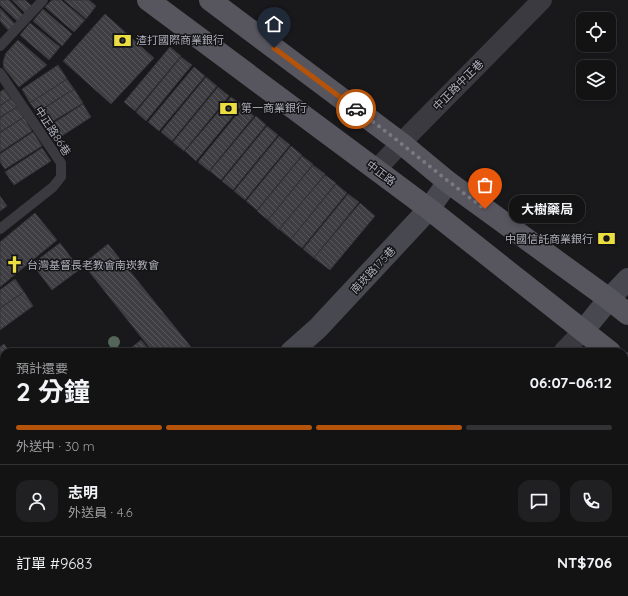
<!DOCTYPE html>
<html lang="zh-TW">
<head>
<meta charset="utf-8">
<style>
  :root { --surface:#131314; --page:#202022; --text:#f1f3f6; --muted:#9d9ea0; --line:#323234; --accent:#b45309 }
  body { margin:0; font-family:Quicksand,"Noto Sans TC",sans-serif; background:var(--page); color:var(--text); height:100vh; display:flex; flex-direction:column; font-size:15px; white-space:nowrap }
  * { box-sizing:border-box; margin:0 }
  p { font-size:13px; color:var(--muted) }
  .icon { flex:none; width:22px; height:22px; fill:none; stroke:currentColor; stroke-width:2; stroke-linecap:round; stroke-linejoin:round }
  .map { position:relative; flex:1; overflow:hidden }
  .sheet { position:absolute; left:0px; top:348px; width:628px; height:248px; display:flex; flex-direction:column; background:var(--surface); border-radius:12px 12px 0 0; box-shadow:0 2px 6px #0003,0 0 0 1px var(--line) }
  .sheet>* { flex:none }
  .controls { position:absolute; left:576px; top:12px; display:grid; gap:8px }
  .controls a { display:grid; place-items:center; width:40px; height:40px; border-radius:8px; background:var(--surface); box-shadow:0 2px 6px #0003,0 0 0 1px var(--line); font-size:20px }
  .pin { position:absolute; display:grid; place-items:center; width:34px; height:34px; color:#fff; margin:-41px -17px; border-radius:50% 50% 50% 0; rotate:-45deg; box-shadow:0 0 4px #0007 }
  .pin .icon { rotate:45deg }
  .courier { position:absolute; display:grid; place-items:center; width:40px; height:40px; margin:-20px; border:3px solid #b45309; border-radius:50%; background:#fff; color:#222; box-shadow:0 1px 5px #0007 }
  .bubble { position:absolute; height:28px; border-radius:12px; background:var(--surface); box-shadow:0 2px 6px #0003,0 0 0 1px var(--line); font-size:13px; font-weight:700; line-height:28px; text-align:center }
  .overview em { font-style:normal; font-weight:700 }
  .overview div { display:flex; flex-direction:column-reverse }
  .overview { display:flex; align-items:center; justify-content:space-between; height:68px; padding:0 16px }
  h1 { font-size:26px; font-weight:700; line-height:30px }
  .bar { display:grid; grid-template-columns:repeat(4,1fr); gap:6px 4px; align-content:center; height:48px; padding:0 16px }
  .bar i { height:5px; border-radius:3px; background:var(--line) }
  .bar .on { background:var(--accent) }
  .bar p { grid-column:span 4 }
  .line { display:flex; align-items:center; gap:10px; padding:0 16px; border-top:1px solid var(--line) }
  .line div { flex:1 }
  .round { display:grid; place-items:center; flex:none; width:42px; height:42px; border-radius:12px; background:var(--page) }
  .map>svg:first-child { display:block }
  .building { fill:url(#building-back-hatch); stroke:#343337 }
  .lines { fill:none; stroke-linecap:round; stroke-linejoin:round }
  .lane { stroke:#3b3a40; stroke-width:10 }
  .street { stroke:#3b3a40; stroke-width:20 }
  .secondary { stroke:#484850; stroke-width:22 }
  .primary { stroke:#57565f; stroke-width:22 }
  .tree { fill:#54655a }
  .done { stroke:#797982; stroke-width:4; stroke-dasharray:0 7.2 }
  .route { stroke:#b45309; stroke-width:5 }
  .labels { text-anchor:middle; dominant-baseline:central; stroke-width:3; stroke-linejoin:round; paint-order:stroke }
  .poi-label { font-size:11px; fill:#acadba; stroke:#141416; text-anchor:start }
  .street-label { font-size:11px; fill:#acadba; stroke:#141416 }
</style>
</head>
<body>
<div class="map">
<svg width="628" height="596" viewBox="0 0 628 596">
  <defs>
    <pattern id="building-back-hatch" width="6" height="6" patternUnits="userSpaceOnUse"><rect width="6" height="6" fill="#3f3e42"/><path d="M-1 5l2 2M0 0l6 6M5-1l2 2" fill="none" stroke="#58575b"/></pattern>
  </defs>
  <rect width="100%" height="100%" fill="#19191b"/>
  <path class="building" d="M0 0H9L24 16 18 22 0 5Z
    M12 0H25L33 7 26 14Z
    M52 0H61L85 20 74 32 45 7Z
    M64 0H89L96 6 86 19Z
    M0 8 16 25 9 31 0 21Z
    M43 9 72 34 62 46 33 21Z
    M105 14 154 58 111 104 63 61Z
    M30 23 60 47 49 60 20 35Z
    M18 40 47 65 19 87 4 68 3 62 6 53Z
    M170 47 181 56 135 111 124 102Z
    M181 57 192 65 146 121 136 112Z
    M58 65 67 79 30 103 22 89Z
    M194 67 205 76 159 131 148 122Z
    M206 77 217 86 172 141 161 132Z
    M67 79 74 89 37 112 30 103Z
    M218 87 229 96 184 151 173 142Z
    M4 89 11 99 0 105V92Z
    M74 89 83 103 45 126 37 113Z
    M231 97 242 105 196 161 185 151Z
    M11 98 17 107 0 117V106Z
    M83 104 91 117 54 141 46 128Z
    M17 107 24 117 0 132V118Z
    M243 107 254 116 209 171 198 162Z
    M256 116 266 125 221 180 210 171Z
    M24 117 32 131 0 152V133Z
    M267 126 278 135 233 190 222 181Z
    M33 132 42 146 5 169 0 162V154Z
    M279 136 290 145 245 200 234 191Z
    M291 146 302 155 257 210 246 201Z
    M42 148 51 161 14 185 5 172Z
    M302 156 313 164 268 220 257 211Z
    M313 165 325 174 279 230 268 220Z
    M325 175 336 183 291 239 279 229Z
    M336 184 347 193 302 248 291 239Z
    M348 194 359 202 314 258 303 249Z
    M0 196 7 206 0 211Z
    M360 203 375 216 330 270 314 258Z
    M35 213 57 240 0 287V242Z
    M60 243 80 269 52 290 32 264Z
    M108 244 195 352H153L83 264Z
    M15 279 24 292 0 308V290Z
    M24 292 33 306 0 330V308Z
    M141 340 151 352H126Z
    M4 344 10 352H4V393L0 396V347Z
    M624 390 628 393V503L624 507Z
    M4 393V419L2 420 0 417V396Z
    M113 592H145L140 596H116Z"/>
  <g class="lines">
    <path class="lane" d="M0 46 43 0
      M0 73 61 163V177L53 187 0 229
      M0 430 4 427
      M624 530 628 534
      M468 592 473 596"/>
    <path class="street" d="M376 170 401 143 542 0
      M563 352 583 331
      M0 447 4 455
      M0 527 4 528
      M94 592 97 596
      M327 596 331 592"/>
    <path class="secondary" d="M583 331 609 299 628 279
      M291 352 318 328 429 209 448 182
      M0 590 4 587"/>
    <path class="primary" d="M148 0 429 209 610 352
      M210 0 401 143 448 182 609 299 628 314
      M624 363 628 366"/>
  </g>
  <circle class="tree" cx="114" cy="342" r="6"/>
  <g class="lines">
    <path class="done" d="M356 109C400 141 441 177 485 209"/>
    <path class="route" d="M274 48 356 109"/>
  </g>
  <defs>
    <symbol id="bank-bare" viewBox="-9 -9 18 18"><path d="M-6-4H6V4H-6ZM0-2.3a2.3 2.3 0 1 0 0 4.6a2.3 2.3 0 1 0 0-4.6Z" fill="#ebde41" stroke="#141416" stroke-width="2.5" paint-order="stroke"/></symbol>
    <symbol id="church-bare" viewBox="-9 -9 18 18"><path d="M-1.2-6h2.4v3.5h3.3v2.4h-3.3V6h-2.4V-.1h-3.3v-2.4h3.3Z" fill="#ebde41" stroke="#141416" stroke-width="2.5" paint-order="stroke"/></symbol>
  </defs>
  <g fill-rule="evenodd">
    <use href="#bank-bare" x="110" y="28" width="25" height="25"/>
    <use href="#bank-bare" x="216" y="96" width="25" height="25"/>
    <use href="#bank-bare" x="594" y="226" width="25" height="25"/>
    <use href="#church-bare" x="2" y="252" width="25" height="25"/>
  </g>
  <g class="labels">
    <g class="poi-label">
      <text x="136" y="40">渣打國際商業銀行</text>
      <text x="241" y="108">第一商業銀行</text>
      <text x="593" y="239" text-anchor="end">中國信託商業銀行</text>
      <text x="27" y="265">台灣基督長老教會南崁教會</text>
    </g>
    <g class="street-label">
      <text transform="translate(458 85) rotate(-45)">中正路中正巷</text>
      <text transform="translate(53 131) rotate(57)">中正路86巷</text>
      <text transform="translate(381 173) rotate(37)">中正路</text>
      <text transform="translate(373 270) rotate(-47)">南崁路175巷</text>
    </g>
  </g>
</svg>
<div class="controls">
<a><svg class="icon" aria-label="locate" viewBox="0 0 24 24"><circle cx="12" cy="12" r="6"/><path d="M12 2v4M12 18v4M2 12h4M18 12h4"/></svg></a>
<a><svg class="icon" aria-label="layers" viewBox="0 0 24 24"><path d="M12 4l9 5-9 5-9-5zM3 14l9 5 9-5"/></svg></a>
</div>
<div class="pin" style="left:485px;top:209px;background:#ea580c"><svg class="icon" aria-label="bag" viewBox="0 0 24 24"><path d="M5 8h14l-1 12H6zM9 8a3 3 0 0 1 6 0"/></svg></div>
<div class="pin" style="left:274px;top:48px;background:#1f2937"><svg class="icon" aria-label="home" viewBox="0 0 24 24"><path d="M3 11l9-7 9 7M6 9v11h12V9"/></svg></div>
<div class="courier" style="left:356px;top:109px"><svg class="icon" aria-label="car" viewBox="0 0 24 24"><path d="M5 17H2v-5l4-1 3-4h7l3 4 3 1v5h-3M9 17h6M6 11h13"/><circle cx="7" cy="17" r="2"/><circle cx="17" cy="17" r="2"/></svg></div>
<div class="bubble" style="left:509px;top:195px;width:76px">大樹藥局</div>
<section class="sheet">
<div class="overview"><div><h1>2 分鐘</h1><p>預計還要</p></div><em>06:07–06:12</em></div>
<div class="bar"><i class="on"></i><i class="on"></i><i class="on"></i><i></i><p>外送中 · 30 m</p></div>
<div class="line" style="height:72px"><a class="round"><svg class="icon" aria-label="person" viewBox="0 0 24 24"><circle cx="12" cy="8" r="4"/><path d="M4 21q1-7 8-7t8 7"/></svg></a><div><b>志明</b><p>外送員 · 4.6</p></div><a class="round"><svg class="icon" aria-label="chat" viewBox="0 0 24 24"><path d="M4 5h16v11H9l-5 4z"/></svg></a><a class="round"><svg class="icon" aria-label="phone" viewBox="0 0 24 24"><path d="M5 4h4l2 5-3 2q2 4 5 5l2-3 5 2v4C11 20 4 13 5 4z"/></svg></a></div>
<div class="line" style="height:52px"><div>訂單 #9683</div><b>NT$706</b></div>
</section>
</div>
</body>
</html>
